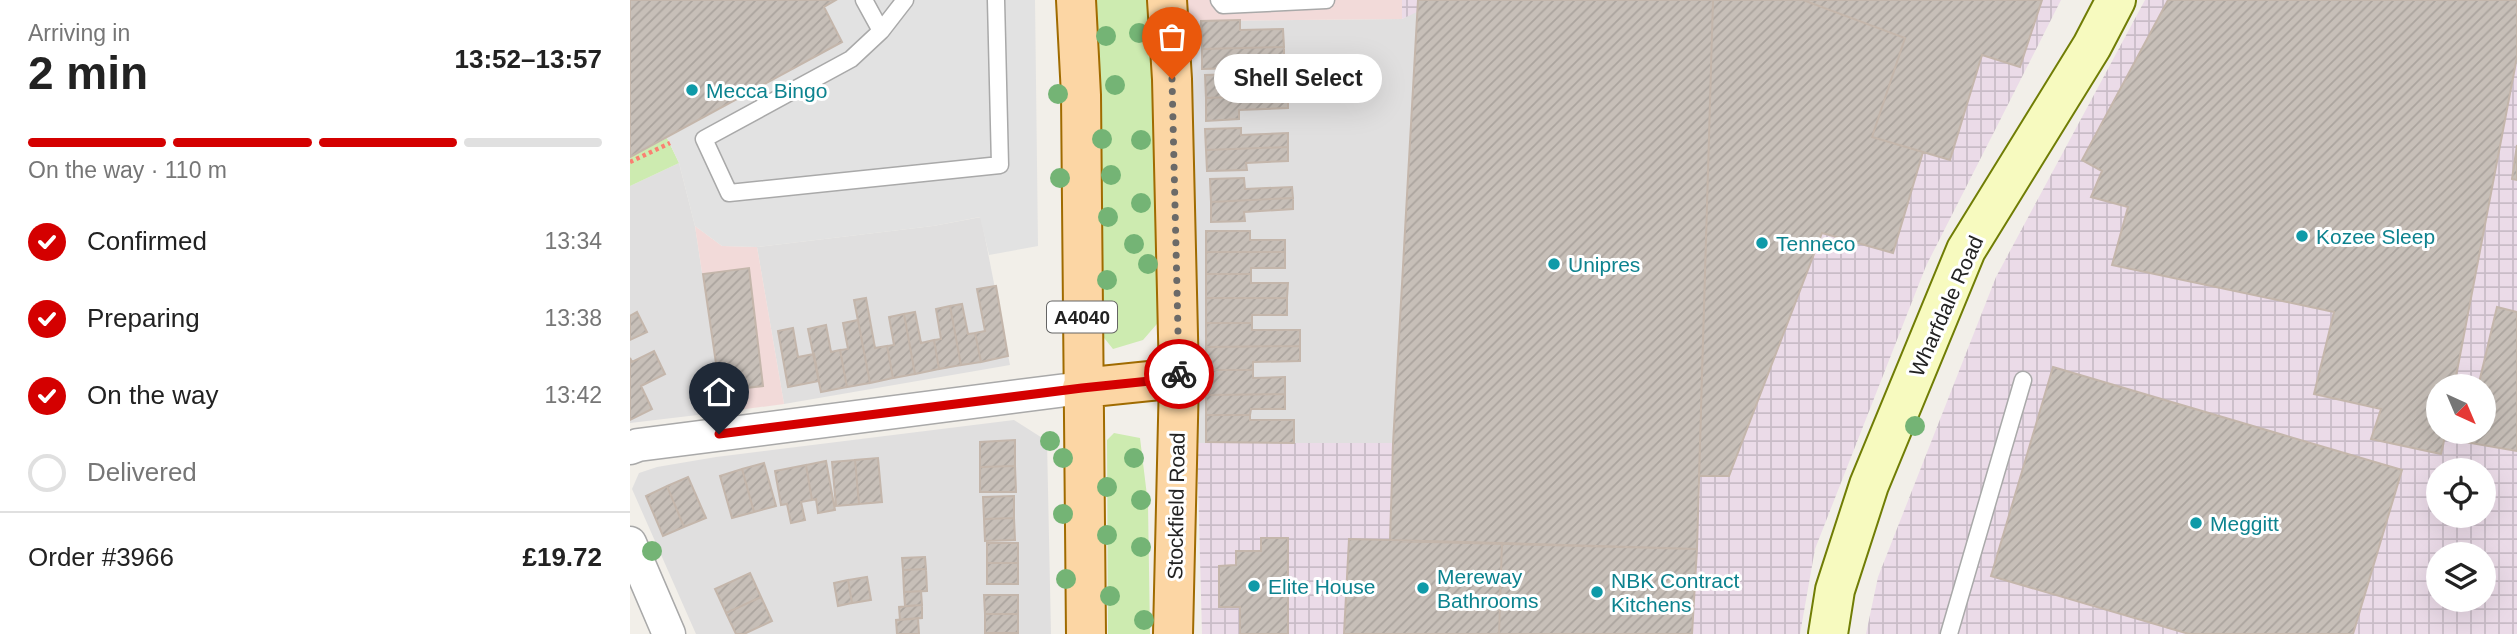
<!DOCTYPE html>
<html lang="en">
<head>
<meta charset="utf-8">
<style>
  :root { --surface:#fff; --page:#f2f2f2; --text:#222; --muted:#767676; --line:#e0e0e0; --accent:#d40000 }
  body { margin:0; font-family:Helvetica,sans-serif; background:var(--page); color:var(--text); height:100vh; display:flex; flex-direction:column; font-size:26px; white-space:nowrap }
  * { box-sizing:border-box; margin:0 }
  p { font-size:23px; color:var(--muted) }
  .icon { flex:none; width:38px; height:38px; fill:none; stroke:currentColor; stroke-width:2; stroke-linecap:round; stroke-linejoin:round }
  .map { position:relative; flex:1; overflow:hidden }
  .drawer { display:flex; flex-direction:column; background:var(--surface); width:630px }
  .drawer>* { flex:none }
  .needle { width:46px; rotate:136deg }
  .buttons { position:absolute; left:1796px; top:374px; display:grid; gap:14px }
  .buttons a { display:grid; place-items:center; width:70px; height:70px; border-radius:50%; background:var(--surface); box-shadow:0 7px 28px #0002; font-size:35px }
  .pin { position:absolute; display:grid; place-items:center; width:60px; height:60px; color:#fff; margin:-72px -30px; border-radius:50% 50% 50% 0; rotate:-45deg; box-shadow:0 0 7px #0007 }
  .pin .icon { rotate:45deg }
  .courier { position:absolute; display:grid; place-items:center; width:70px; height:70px; margin:-35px; border:5px solid #d40000; border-radius:50%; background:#fff; color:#222; box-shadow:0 2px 9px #0007 }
  .bubble { position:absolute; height:49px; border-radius:24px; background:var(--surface); box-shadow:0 7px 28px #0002; font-size:23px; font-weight:600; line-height:49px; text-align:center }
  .head em { font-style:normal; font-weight:600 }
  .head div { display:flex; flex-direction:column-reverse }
  .head { display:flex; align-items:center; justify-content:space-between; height:119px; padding:0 28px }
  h1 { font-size:46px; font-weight:600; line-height:52px }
  .bar { display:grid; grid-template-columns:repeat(4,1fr); gap:10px 7px; align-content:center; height:84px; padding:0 28px }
  .bar i { height:9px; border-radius:5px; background:var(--line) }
  .bar .current { background:var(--accent) }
  .bar p { grid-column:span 4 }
  .line { display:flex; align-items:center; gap:18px; padding:0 28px; border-top:2px solid var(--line) }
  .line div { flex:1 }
  ol { padding:0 28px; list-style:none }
  li { display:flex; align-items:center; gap:21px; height:77px }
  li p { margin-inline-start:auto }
  li .icon { padding:7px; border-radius:50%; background:var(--accent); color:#fff; stroke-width:4 }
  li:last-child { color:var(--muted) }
  li i { width:38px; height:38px; border:4px solid var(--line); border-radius:50% }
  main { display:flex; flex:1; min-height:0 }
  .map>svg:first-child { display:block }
  .residential { fill:#e0dfdf }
  .commercial { fill:#f2dad9 }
  .industrial { fill:url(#industrial-grid); fill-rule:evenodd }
  .grass { fill:#cdebb0 }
  .parking { fill:#e2e2e2 }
  .building { fill:url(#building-hatch); stroke:#c4b6ab; stroke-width:2 }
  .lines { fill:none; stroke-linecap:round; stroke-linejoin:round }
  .lane-casing { stroke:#a9a9a9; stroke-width:19 }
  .street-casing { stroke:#a9a9a9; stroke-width:35 }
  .secondary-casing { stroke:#707d05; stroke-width:42 }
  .primary-casing { stroke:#a06b00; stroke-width:42 }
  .path { stroke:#fa8072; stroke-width:4.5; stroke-dasharray:3.5 3.5; stroke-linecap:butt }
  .lane { stroke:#fff; stroke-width:16 }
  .street { stroke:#fff; stroke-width:32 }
  .secondary { stroke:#f7fabf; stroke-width:38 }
  .primary { stroke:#fcd6a4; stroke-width:38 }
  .tree { fill:#74b475 }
  .done { stroke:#6b6a68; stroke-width:7; stroke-dasharray:0 12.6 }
  .route { stroke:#d40000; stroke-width:9 }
  .culture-dot { fill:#0f9aa8; stroke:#fff; stroke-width:2.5 }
  .labels { text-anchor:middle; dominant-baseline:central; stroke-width:6; stroke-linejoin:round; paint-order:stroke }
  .shield { fill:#fff; stroke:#646464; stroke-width:2 }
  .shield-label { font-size:19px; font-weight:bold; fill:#222 }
  .culture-label { font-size:21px; fill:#0d838f; stroke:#fff; text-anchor:start }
  .street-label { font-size:21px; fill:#222; stroke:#fff }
</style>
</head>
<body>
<main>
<section class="drawer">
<div class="head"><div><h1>2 min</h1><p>Arriving in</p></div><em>13:52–13:57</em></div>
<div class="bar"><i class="current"></i><i class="current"></i><i class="current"></i><i></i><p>On the way · 110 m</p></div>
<ol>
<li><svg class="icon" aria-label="check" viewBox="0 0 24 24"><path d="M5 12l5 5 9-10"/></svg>Confirmed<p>13:34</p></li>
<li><svg class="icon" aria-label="check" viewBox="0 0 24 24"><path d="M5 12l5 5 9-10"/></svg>Preparing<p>13:38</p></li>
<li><svg class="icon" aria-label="check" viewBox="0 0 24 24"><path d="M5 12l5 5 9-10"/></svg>On the way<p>13:42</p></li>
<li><i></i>Delivered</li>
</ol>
<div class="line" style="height:91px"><div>Order #3966</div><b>£19.72</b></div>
</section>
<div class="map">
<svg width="1887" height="634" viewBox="0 0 1887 634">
  <defs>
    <pattern id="industrial-grid" width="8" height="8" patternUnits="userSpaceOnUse" patternTransform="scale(1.75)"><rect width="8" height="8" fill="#ebdbe8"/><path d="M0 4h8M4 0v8" fill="none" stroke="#c9bcc7"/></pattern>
    <pattern id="building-hatch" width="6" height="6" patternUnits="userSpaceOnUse" patternTransform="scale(1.75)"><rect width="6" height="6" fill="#c7bfb8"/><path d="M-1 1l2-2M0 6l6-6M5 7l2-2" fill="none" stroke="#aba49e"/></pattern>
  </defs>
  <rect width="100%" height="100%" fill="#f2efe9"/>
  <path class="residential" d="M787 11 763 444 567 443 556 21 772 19Z
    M49 163 65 226 93 412 0 423V186Z
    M351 217 380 365 154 404 127 247 303 226Z
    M384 420 417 441 421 634H66L2 489 9 473 27 467 86 457Z"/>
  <path class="commercial" d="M556 0H772V19L556 21Z
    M65 226 92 246 127 247 154 404 93 412Z"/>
  <path class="industrial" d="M772 0H1431L1296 266 1185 549 1170 634H572L567 443H763L787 12 772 19Z
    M1515 0H1887V634H1236L1248 577 1366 277ZM1808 387H1853V432H1808ZM1808 471H1853V516H1808ZM1808 555H1853V600H1808Z"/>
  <path class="grass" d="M462 0H521L533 317 513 340 483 349 471 334 472 256Z
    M37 138 49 163 0 186V157Z
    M484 433 510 438 518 504 520 634H478L477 440Z"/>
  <path class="parking" d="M208 0H405L408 246 359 255 350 217 303 226 127 247 92 246 65 226 49 163 37 138 212 42 194 7Z"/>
  <path class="building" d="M0 0H206L194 7 212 42 0 157Z
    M788 0H1083L1067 549 760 541 763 444Z
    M1083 0H1173L1275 38 1242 137 1293 152 1263 253 1192 233 1099 476H1069Z
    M1173 0H1412L1390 67 1352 55 1320 160 1242 137 1275 38Z
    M1538 0H1887V57L1824 387H1808V432H1816L1811 454 1741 439 1751 409 1684 394 1704 312 1482 265 1498 207 1461 197 1472 171 1452 160Z
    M610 20V30L653 29 654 47 572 49 571 21Z
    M654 47V60L612 61V68L572 69V49Z
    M608 74V83L657 82 658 95 576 98 575 75Z
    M658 95V108L609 110V119L576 121V98Z
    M611 128V135L658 133V147L576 150 575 129Z
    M1887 145V180L1882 179Z
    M658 147V161L616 163 617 170 577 171 576 150Z
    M614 178 615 189 662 187 663 198 581 202 580 179Z
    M663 198V209L614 212 615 221 581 222V202Z
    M576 231H620V240H655V252H576Z
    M576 252H655V268H621V274H576Z
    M119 268 133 386 90 391 73 274Z
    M576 274H621V283H658L657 298H576Z
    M366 286 378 356 351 362 345 333 355 331 347 289Z
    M236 298 245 348 257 346 263 378 240 383 224 300Z
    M576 298H657V315H622V323H576Z
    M332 304 338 334 345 333 351 362 331 365 320 306Z
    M320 306 331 365 309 369 304 340 311 339 306 309Z
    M1867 307 1887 312V451L1835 442 1838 432H1853V387H1848Z
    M7 312 17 332 0 340V316Z
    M285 312 291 343 304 340 309 369 285 374 274 314Z
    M274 314 285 374 263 378 257 346 264 345 259 317Z
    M228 320 240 383 217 387 210 350 218 349 213 323Z
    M576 323H622V330H670V346L576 347Z
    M196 325 201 352 210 350 217 387 191 392 178 329Z
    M163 328 168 357 184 354 189 381 158 387 148 331Z
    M670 346V361L623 362V370H576V347Z
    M24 351 35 374 11 386 22 409 0 420V358L2 362Z
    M1423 367 1772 470 1723 634H1559L1361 576Z
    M576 370H623V378L655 377V394L576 395Z
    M655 394V409H621L620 415H576V395Z
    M576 415H620V420H664V443L576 442Z
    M385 440V466L350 467V442Z
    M248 458 252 502 229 504 225 460Z
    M225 460 229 504 206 506 202 462Z
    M196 461 205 510 188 513 186 499 182 500 176 465Z
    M134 463 146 506 124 512 112 469Z
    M176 465 182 500 171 502 175 520 161 523 157 504 151 505 145 471Z
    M385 466 386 492H350V467Z
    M112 469 124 512 102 518 90 476Z
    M58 477 76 518 54 527 37 486Z
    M37 486 54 527 33 536 16 496Z
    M384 496V518L354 519 353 497Z
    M384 518 385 540 355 541 354 519Z
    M631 538H658V634H610V607H589V566L606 565V551H631Z
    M719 539 872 543 869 634H714Z
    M357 543H388V563H357Z
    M872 543 1067 549 1062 634H869Z
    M295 557 296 569 273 570 272 558Z
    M357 563H388V584H357Z
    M296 569 297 591 274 592 273 570Z
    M120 573 131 597 96 613 85 589Z
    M237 577 241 600 222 603 218 580Z
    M218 580 222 603 208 606 204 583Z
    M291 591 292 605 275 606 274 592Z
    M354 595H388V614H355Z
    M131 597 142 621 114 634H106L96 613Z
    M292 605V618L270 620 269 607Z
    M355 614H388V633H355Z
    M288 618 289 634H267L266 620Z"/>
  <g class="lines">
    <defs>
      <path id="lane" d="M234 0 251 31 221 59 74 139 99 193 370 165 366 0
        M589 0 593 5 696 0
        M251 31 275 0
        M1319 634 1393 380"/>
      <path id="street" d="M0 448 8 445 452 388
        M0 543 39 634"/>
      <path id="secondary" d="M1198 634 1205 590 1239 485 1336 250 1462 46 1486 0"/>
      <path id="primary" d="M446 0 451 95 456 634
        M537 0 542 79 549 378 543 634
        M452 388 549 378"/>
    </defs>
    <use href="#lane" class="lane-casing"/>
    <use href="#street" class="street-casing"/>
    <use href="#secondary" class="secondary-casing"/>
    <use href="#primary" class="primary-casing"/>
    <path class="path" d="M0 162 40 143"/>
    <use href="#lane" class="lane"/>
    <use href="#street" class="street"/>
    <use href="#secondary" class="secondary"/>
    <use href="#primary" class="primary"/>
  </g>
  <g class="tree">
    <circle cx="509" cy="33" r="10"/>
    <circle cx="476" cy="36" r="10"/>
    <circle cx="485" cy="85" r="10"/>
    <circle cx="428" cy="94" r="10"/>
    <circle cx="472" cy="139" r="10"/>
    <circle cx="511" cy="140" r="10"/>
    <circle cx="481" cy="175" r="10"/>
    <circle cx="430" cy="178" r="10"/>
    <circle cx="511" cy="203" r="10"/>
    <circle cx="478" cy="217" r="10"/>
    <circle cx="504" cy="244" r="10"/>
    <circle cx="518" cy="264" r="10"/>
    <circle cx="477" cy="280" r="10"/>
    <circle cx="1285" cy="426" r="10"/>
    <circle cx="420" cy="441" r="10"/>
    <circle cx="433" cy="458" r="10"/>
    <circle cx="504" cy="458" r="10"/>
    <circle cx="477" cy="487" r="10"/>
    <circle cx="511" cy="500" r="10"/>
    <circle cx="433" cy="514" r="10"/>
    <circle cx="477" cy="535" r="10"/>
    <circle cx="511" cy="547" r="10"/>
    <circle cx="22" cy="551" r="10"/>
    <circle cx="436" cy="579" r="10"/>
    <circle cx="480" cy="596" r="10"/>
    <circle cx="514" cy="620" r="10"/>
  </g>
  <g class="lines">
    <path class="done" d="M542 79 549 374"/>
    <path class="route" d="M89 434 452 388 549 378V374"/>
  </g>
  <g class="culture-dot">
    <circle cx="62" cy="90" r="7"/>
    <circle cx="1672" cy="236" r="7"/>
    <circle cx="1132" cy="243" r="7"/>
    <circle cx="924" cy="264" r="7"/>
    <circle cx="1566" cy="523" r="7"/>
    <circle cx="624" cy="586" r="7"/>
    <circle cx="793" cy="588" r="7"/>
    <circle cx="967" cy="592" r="7"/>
  </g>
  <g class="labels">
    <rect class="shield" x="417" y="301.5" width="70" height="31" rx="5"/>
    <g class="shield-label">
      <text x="452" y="317">A4040</text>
    </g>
    <g class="culture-label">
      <text x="76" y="90">Mecca Bingo</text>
      <text x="1686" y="236">Kozee Sleep</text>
      <text x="1146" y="243">Tenneco</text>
      <text x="938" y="264">Unipres</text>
      <text x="1580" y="523">Meggitt</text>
      <text x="807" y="576">Mereway<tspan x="807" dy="24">Bathrooms</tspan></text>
      <text x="981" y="580">NBK Contract<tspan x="981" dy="24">Kitchens</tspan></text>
      <text x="638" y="586">Elite House</text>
    </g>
    <g class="street-label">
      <text transform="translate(1316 306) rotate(-66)">Wharfdale Road</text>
      <text transform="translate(546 506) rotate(-89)">Stockfield Road</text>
    </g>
  </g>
</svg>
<div class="buttons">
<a><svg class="needle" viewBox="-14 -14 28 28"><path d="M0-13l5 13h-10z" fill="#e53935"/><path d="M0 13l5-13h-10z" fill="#767676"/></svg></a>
<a><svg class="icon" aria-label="locate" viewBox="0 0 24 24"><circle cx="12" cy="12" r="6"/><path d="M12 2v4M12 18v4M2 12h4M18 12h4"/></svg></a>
<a><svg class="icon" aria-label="layers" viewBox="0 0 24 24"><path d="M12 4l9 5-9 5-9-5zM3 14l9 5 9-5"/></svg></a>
</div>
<div class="pin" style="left:542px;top:79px;background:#ea580c"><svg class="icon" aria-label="bag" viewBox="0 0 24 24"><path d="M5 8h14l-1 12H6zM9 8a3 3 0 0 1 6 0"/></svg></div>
<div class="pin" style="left:89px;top:434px;background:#1f2937"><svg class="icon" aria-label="home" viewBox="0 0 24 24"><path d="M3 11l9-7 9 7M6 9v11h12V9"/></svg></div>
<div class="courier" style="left:549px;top:374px"><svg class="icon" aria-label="bike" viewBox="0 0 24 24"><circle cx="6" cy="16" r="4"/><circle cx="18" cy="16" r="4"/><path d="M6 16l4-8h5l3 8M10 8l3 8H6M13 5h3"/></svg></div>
<div class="bubble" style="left:584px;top:54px;width:168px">Shell Select</div>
</div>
</main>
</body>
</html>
